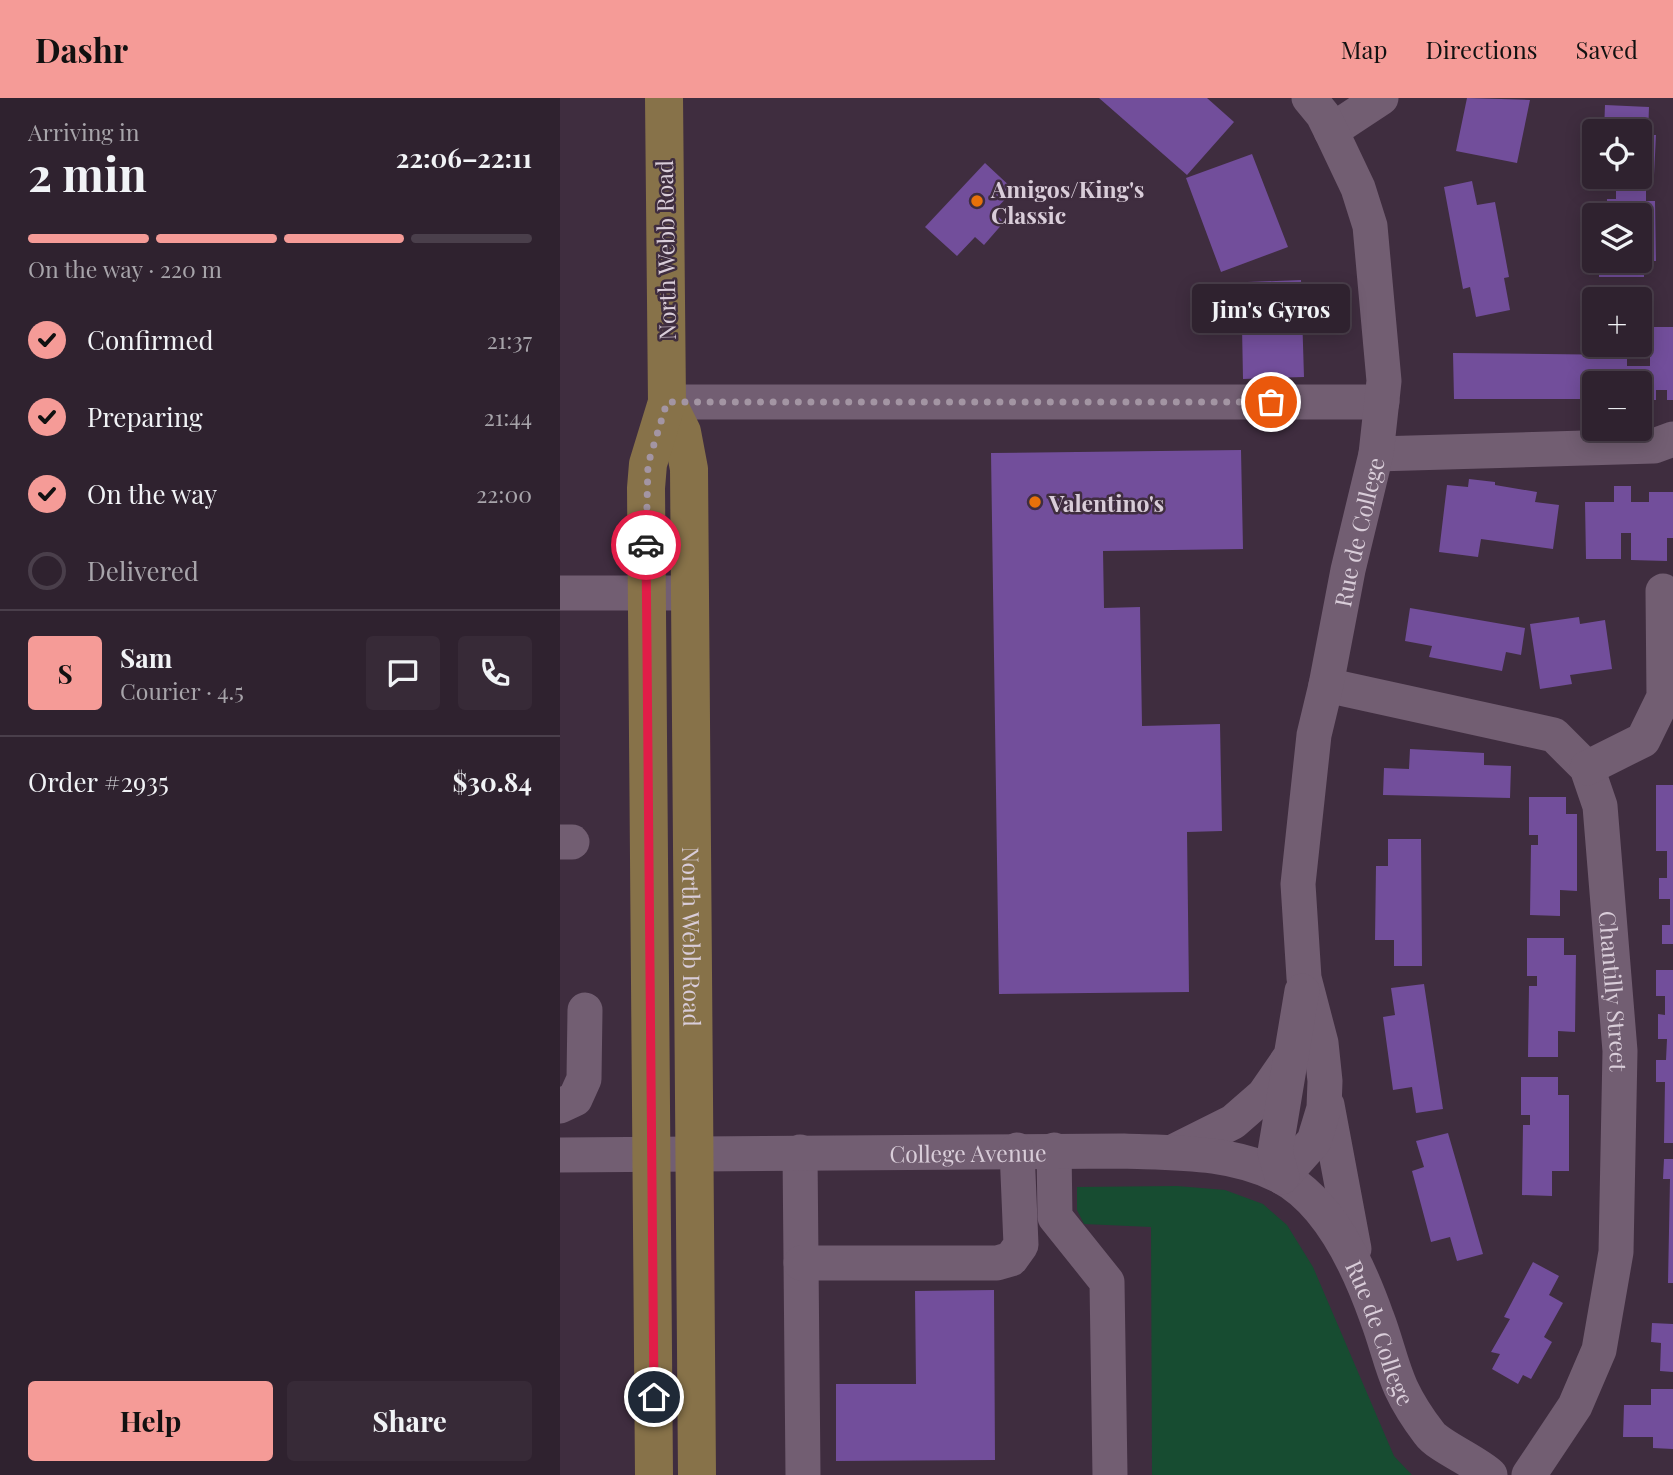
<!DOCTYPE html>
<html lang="en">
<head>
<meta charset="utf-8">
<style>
  :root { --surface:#2f222f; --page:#372a37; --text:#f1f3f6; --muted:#a7a4aa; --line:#4a3f4b; --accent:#f59b97 }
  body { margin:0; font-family:"Playfair Display",serif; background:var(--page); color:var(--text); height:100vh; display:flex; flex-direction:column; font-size:26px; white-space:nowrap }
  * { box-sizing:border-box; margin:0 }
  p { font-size:23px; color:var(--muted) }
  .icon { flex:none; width:38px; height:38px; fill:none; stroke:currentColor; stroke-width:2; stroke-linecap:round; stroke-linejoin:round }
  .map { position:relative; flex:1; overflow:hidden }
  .sheet { display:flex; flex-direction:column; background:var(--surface); width:560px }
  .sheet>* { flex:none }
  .controls { position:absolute; left:1022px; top:21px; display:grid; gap:14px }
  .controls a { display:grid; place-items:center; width:70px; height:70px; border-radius:7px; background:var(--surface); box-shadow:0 4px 18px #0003,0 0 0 2px var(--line); font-size:35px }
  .pin { position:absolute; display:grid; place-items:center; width:60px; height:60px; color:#fff; margin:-30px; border:4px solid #fff; border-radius:50%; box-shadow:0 2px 7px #0007 }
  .courier { position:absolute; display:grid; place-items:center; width:70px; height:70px; margin:-35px; border:5px solid #e11d48; border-radius:50%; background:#fff; color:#222; box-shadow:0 2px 9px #0007 }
  .bubble { position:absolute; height:49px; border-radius:7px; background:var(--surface); box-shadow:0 4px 18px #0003,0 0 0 2px var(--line); font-size:23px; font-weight:700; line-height:49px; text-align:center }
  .summary em { font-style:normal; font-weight:700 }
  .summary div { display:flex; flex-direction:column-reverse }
  .summary { display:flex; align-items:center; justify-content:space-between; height:119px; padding:0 28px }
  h1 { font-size:46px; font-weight:700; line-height:52px }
  .bar { display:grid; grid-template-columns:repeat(4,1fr); gap:10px 7px; align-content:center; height:84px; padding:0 28px }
  .bar i { height:9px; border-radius:5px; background:var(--line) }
  .bar .current { background:var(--accent) }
  .bar p { grid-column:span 4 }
  .line { display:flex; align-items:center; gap:18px; padding:0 28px; border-top:2px solid var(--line) }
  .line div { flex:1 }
  .round { display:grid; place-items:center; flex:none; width:74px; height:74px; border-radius:7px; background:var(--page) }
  ol { padding:0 28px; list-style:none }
  li { display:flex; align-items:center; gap:21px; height:77px }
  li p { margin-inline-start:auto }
  li .icon { padding:7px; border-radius:50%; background:var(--accent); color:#111; stroke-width:4 }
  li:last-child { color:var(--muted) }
  li i { width:38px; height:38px; border:4px solid var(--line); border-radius:50% }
  .action { display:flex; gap:14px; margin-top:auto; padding:14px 28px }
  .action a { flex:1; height:80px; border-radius:7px; background:var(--accent); color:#111; font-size:28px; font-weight:700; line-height:80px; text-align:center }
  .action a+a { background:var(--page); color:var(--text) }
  header { display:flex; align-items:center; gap:42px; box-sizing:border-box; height:98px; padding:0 35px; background:var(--accent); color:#111 }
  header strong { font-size:33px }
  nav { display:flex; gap:38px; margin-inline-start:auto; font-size:24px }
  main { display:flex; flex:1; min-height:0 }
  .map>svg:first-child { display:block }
  .green { fill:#174c31 }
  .building { fill:#724e9b }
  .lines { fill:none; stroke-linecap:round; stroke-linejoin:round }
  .minor { stroke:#725e72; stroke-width:35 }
  .major { stroke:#877249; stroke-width:38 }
  .done { stroke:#a395a3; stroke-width:7; stroke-dasharray:0 12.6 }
  .route { stroke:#e11d48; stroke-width:9 }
  .food-dot { fill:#e8710a; stroke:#3f2d3f; stroke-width:2.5 }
  .labels { text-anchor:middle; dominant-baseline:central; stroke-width:5; stroke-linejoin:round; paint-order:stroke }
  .poi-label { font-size:23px; font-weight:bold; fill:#d9cdd9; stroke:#3f2d3f; text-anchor:start }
  .street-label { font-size:23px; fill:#d9cdd9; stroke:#3f2d3f }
</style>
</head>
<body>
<header>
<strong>Dashr</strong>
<nav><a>Map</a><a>Directions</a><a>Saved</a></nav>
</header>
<main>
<section class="sheet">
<div class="summary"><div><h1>2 min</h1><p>Arriving in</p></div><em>22:06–22:11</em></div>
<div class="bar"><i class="current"></i><i class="current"></i><i class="current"></i><i></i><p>On the way · 220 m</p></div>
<ol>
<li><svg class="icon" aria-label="check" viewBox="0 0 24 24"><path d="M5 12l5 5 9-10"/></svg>Confirmed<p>21:37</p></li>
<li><svg class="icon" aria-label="check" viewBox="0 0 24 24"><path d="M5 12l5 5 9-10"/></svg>Preparing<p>21:44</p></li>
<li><svg class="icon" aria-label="check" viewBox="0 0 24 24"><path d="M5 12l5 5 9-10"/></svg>On the way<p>22:00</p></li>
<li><i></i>Delivered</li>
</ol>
<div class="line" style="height:126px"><b class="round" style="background:var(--accent);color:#111">S</b><div><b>Sam</b><p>Courier · 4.5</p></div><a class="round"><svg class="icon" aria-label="chat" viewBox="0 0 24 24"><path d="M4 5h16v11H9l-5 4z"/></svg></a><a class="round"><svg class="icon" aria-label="phone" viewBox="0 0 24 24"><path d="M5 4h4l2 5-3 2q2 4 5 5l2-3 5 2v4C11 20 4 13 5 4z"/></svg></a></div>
<div class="line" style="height:91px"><div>Order #2935</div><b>$30.84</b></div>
<div class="action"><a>Help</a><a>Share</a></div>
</section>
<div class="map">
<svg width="1113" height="1377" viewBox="0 0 1113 1377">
  <rect width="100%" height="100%" fill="#3f2d3f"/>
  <path class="green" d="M617 1088 665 1092 703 1106 727 1127 753 1169 834 1358 852 1377H592L591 1129 524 1126 517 1112V1089Z"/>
  <path class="building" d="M539 0H647L674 24 627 77Z
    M907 0 970 2 957 65 896 53Z
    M1045 7 1089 9 1088 37H1096L1094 77H1086V103H1095L1096 163H1084V179H1039V163H1080V117H1047V101H1056V79H1080V33H1044Z
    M692 56 728 149 661 174 626 80Z
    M425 65 454 92 433 114 444 124 424 147 415 139 397 158 365 129Z
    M912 83 917 107 935 104 949 179 944 180 950 212 916 219 910 189 903 191 884 89Z
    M741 182 744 279 683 281 682 229H664L663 185Z
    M1090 229H1113V302H1107V292H1096V302H1080V285H1034V301H894L893 255 1067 257V268H1090Z
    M681 352 683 451 543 453 544 510 580 509 582 628 660 626 662 733 627 734 629 894 439 896 431 355Z
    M909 381 935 384V387L977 394 975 404 999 407 993 451 921 441 918 459 879 454 887 387 908 389Z
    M1054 388H1071V404H1089V394H1113V440H1107V463L1071 462V435H1061V461H1026L1025 404H1054Z
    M850 510 965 530 961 557 946 554 942 573 869 559 872 548 845 543Z
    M1019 519 1020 526 1045 522 1052 571 1010 577 1012 586 980 591 970 526Z
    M850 651 924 655V667L951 668 950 700 823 697 824 670 849 671Z
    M1096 687H1113V846H1102V827H1110V801H1099V780H1107V753H1096Z
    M969 699H1006V716H1017V793L1000 792V818L970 817 971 747H978V737H969Z
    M828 741H861L862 868H834V842H815L816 768H828Z
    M967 840H1004V857H1016L1015 934 998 933V959H968L969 888H977V878H967Z
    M1096 872H1113V1045H1104L1105 984H1096V962H1106L1107 941H1098V916L1105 917V898H1096Z
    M864 886 883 1011 856 1015 852 989 833 992 823 919 835 917 831 890Z
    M961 979H998V997H1009V1073H992V1098L962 1097 963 1027H970V1017H961Z
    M888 1035 923 1156 897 1163 890 1139 871 1144 852 1073 864 1069 856 1043Z
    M1104 1061H1113V1185H1108L1110 1081H1103Z
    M973 1164 999 1178 989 1197 1003 1205 984 1239 992 1244 971 1281 963 1277 958 1286 932 1271 940 1256 931 1254 950 1221 944 1219Z
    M434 1192 435 1362 276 1363V1286H356L355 1193Z
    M1092 1225 1113 1226V1274L1100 1273 1101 1245 1091 1244Z
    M1091 1291H1113V1351L1093 1350V1339H1063L1064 1307H1091Z"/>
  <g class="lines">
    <g class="minor">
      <path d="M771 33 821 0"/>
      <path d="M107 304H822"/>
      <path d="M816 356 1094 348 1113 341"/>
      <path d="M0 495H131"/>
      <path id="s1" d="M766 587 994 637 1027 670 1040 708 1060 953 1056 1154 1039 1252 1015 1308 969 1377"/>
      <path d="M1027 670 1083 642 1104 599 1103 493"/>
      <path d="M0 744H12"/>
      <path d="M767 1007 794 1151"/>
      <path d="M0 1008 15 1001 24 981 25 912"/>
      <path d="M494 1052 495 1119 547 1184 550 1377"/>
      <path d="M240 1054 243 1377"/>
      <path d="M613 1054 673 1024 704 997 728 962"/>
      <path id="s2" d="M0 1057 564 1053C615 1055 672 1053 720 1078 770 1104 799 1169 817 1220 826 1243 831 1268 841 1290 848 1305 859 1322 869 1335 878 1348 915 1363 930 1377"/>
      <path id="s3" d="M722 1079 754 1043 764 1010 765 983 761 945 744 880 738 786 754 637 766 587 788 472 816 356 824 283 810 128 798 90 771 33 763 17 749 0"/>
      <path d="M722 1079 715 1054 742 893"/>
      <path d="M241 1165H437L451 1161 461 1147 457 1052"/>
    </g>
    <g class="major">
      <path id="s4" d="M107 304 122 334 129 371 137 1377"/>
      <path d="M94 1377 86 390 88 366 107 304 104 0"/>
    </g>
  </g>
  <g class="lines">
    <path class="done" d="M86 447 88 366 107 304H711"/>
    <path class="route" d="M86 447 94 1299"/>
  </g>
  <g class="food-dot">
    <circle cx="417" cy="103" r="7"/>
    <circle cx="475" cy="404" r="7"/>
  </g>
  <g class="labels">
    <g class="poi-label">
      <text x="431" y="90">Amigos/King's<tspan x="431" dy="26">Classic</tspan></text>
      <text x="489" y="404">Valentino's</text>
    </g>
    <g class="street-label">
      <text transform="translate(105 152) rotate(-91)">North Webb Road</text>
      <text stroke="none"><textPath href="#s3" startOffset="667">Rue de College</textPath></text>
      <text stroke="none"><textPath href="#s4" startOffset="539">North Webb Road</textPath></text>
      <text stroke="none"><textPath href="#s1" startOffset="506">Chantilly Street</textPath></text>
      <text stroke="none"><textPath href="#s2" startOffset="408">College Avenue</textPath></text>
      <text stroke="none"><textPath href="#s2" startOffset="914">Rue de College</textPath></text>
    </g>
  </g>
</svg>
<div class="controls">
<a><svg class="icon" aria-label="locate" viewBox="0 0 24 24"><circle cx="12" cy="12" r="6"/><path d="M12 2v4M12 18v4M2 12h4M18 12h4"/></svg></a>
<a><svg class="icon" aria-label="layers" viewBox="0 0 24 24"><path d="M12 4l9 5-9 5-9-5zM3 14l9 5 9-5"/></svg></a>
<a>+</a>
<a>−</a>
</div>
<div class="pin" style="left:711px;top:304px;background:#ea580c"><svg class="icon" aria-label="bag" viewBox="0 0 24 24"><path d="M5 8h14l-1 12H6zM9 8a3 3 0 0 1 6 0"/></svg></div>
<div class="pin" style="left:94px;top:1299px;background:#1f2937"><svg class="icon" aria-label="home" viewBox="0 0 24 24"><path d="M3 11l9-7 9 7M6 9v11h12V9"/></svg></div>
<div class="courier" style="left:86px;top:447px"><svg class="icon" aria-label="car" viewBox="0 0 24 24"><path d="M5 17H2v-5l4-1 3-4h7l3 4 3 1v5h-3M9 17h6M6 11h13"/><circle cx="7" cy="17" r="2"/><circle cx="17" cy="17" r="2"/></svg></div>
<div class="bubble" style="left:632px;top:186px;width:158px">Jim's Gyros</div>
</div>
</main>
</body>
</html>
